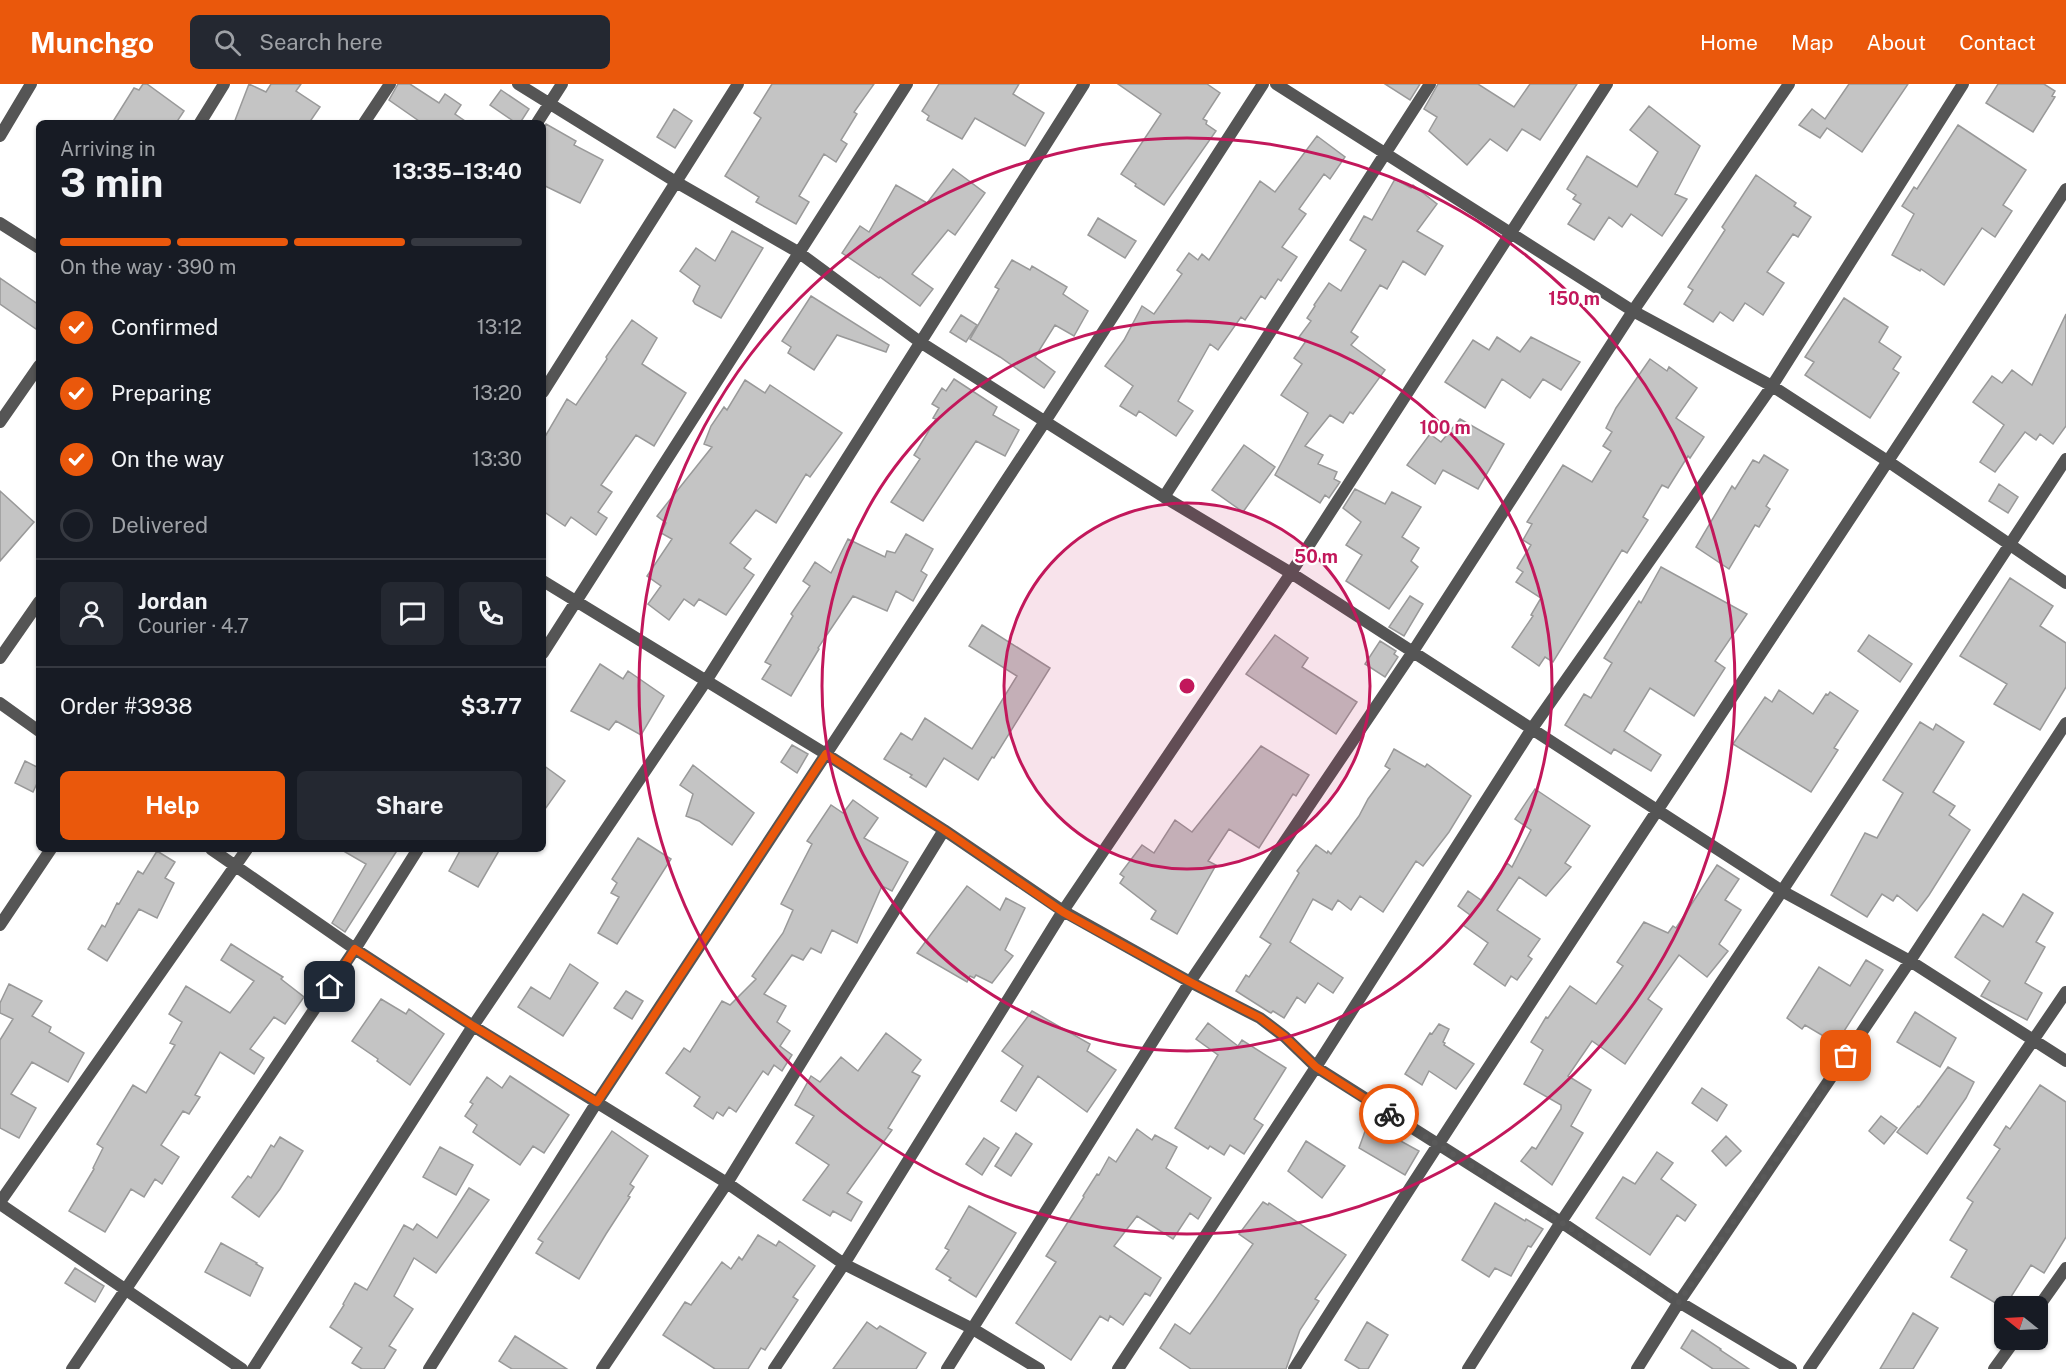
<!DOCTYPE html>
<html lang="en">
<head>
<meta charset="utf-8">
<style>
  :root { --surface:#171b24; --page:#242831; --text:#f1f3f6; --muted:#9ea1a6; --line:#363941; --accent:#ea580c }
  body { margin:0; font-family:"Public Sans",sans-serif; background:var(--page); color:var(--text); height:100vh; display:flex; flex-direction:column; font-size:22px; white-space:nowrap }
  * { box-sizing:border-box; margin:0 }
  p { font-size:20px; color:var(--muted) }
  .icon { flex:none; width:33px; height:33px; fill:none; stroke:currentColor; stroke-width:2; stroke-linecap:round; stroke-linejoin:round }
  .map { position:relative; flex:1; overflow:hidden }
  .sheet { position:absolute; left:36px; top:36px; width:510px; height:732px; display:flex; flex-direction:column; background:var(--surface); border-radius:9px; box-shadow:0 2px 4px #0004 }
  .sheet>* { flex:none }
  .needle { width:39px; rotate:288deg }
  .controls { position:absolute; left:1994px; top:1212px; display:grid; gap:12px }
  .controls a { display:grid; place-items:center; width:54px; height:54px; border-radius:9px; background:var(--surface); box-shadow:0 2px 4px #0004; font-size:30px }
  .pin { position:absolute; display:grid; place-items:center; width:51px; height:51px; color:#fff; margin:-26px; border-radius:12px; box-shadow:0 3px 9px #0006 }
  .courier { position:absolute; display:grid; place-items:center; width:60px; height:60px; margin:-30px; border:4px solid #ea580c; border-radius:50%; background:#fff; color:#222; box-shadow:0 2px 8px #0007 }
  .head em { font-style:normal; font-weight:700 }
  .head div { display:flex; flex-direction:column-reverse }
  .head { display:flex; align-items:center; justify-content:space-between; height:102px; padding:0 24px }
  h1 { font-size:39px; font-weight:700; line-height:45px }
  .bar { display:grid; grid-template-columns:repeat(4,1fr); gap:9px 6px; align-content:center; height:72px; padding:0 24px }
  .bar i { height:8px; border-radius:4px; background:var(--line) }
  .bar .current { background:var(--accent) }
  .bar p { grid-column:span 4 }
  .line { display:flex; align-items:center; gap:15px; padding:0 24px; border-top:2px solid var(--line) }
  .line div { flex:1 }
  .round { display:grid; place-items:center; flex:none; width:63px; height:63px; border-radius:9px; background:var(--page) }
  ol { padding:0 24px; list-style:none }
  li { display:flex; align-items:center; gap:18px; height:66px }
  li p { margin-inline-start:auto }
  li .icon { padding:6px; border-radius:50%; background:var(--accent); color:#fff; stroke-width:4 }
  li:last-child { color:var(--muted) }
  li i { width:33px; height:33px; border:3px solid var(--line); border-radius:50% }
  .primary-button { display:flex; gap:12px; margin-top:auto; padding:12px 24px }
  .primary-button a { flex:1; height:69px; border-radius:9px; background:var(--accent); color:#fff; font-size:24px; font-weight:700; line-height:69px; text-align:center }
  .primary-button a+a { background:var(--page); color:var(--text) }
  header { display:flex; align-items:center; gap:36px; box-sizing:border-box; height:84px; padding:0 30px; background:var(--accent); color:#fff }
  header strong { font-size:28px }
  nav { display:flex; gap:33px; margin-inline-start:auto; font-size:21px }
  .search { width:420px; height:54px; background:var(--page); display:flex; align-items:center; gap:15px; box-sizing:border-box; padding:0 21px; border-radius:9px; color:var(--muted); font-size:22px }
  .map>svg:first-child { display:block }
  .building { fill:#c4c4c4; stroke:#999; stroke-width:1.5 }
  .lines { fill:none; stroke-linecap:round; stroke-linejoin:round }
  .street { stroke:#555; stroke-width:12 }
  .done { stroke:#595959; stroke-width:6; stroke-dasharray:0 10.8 }
  .route { stroke:#ea580c; stroke-width:8 }
  .ring { fill:none; stroke:#c2185b; stroke-width:3 }
  .centre { fill:#c2185b; stroke:#fff; stroke-width:3 }
  .ring-label { font-size:18px; text-anchor:middle; font-weight:bold; fill:#c2185b; stroke:#fff; stroke-width:4.5; stroke-linejoin:round; paint-order:stroke }
</style>
</head>
<body>
<header>
<strong>Munchgo</strong>
<div class="search"><svg class="icon" aria-label="search" viewBox="0 0 24 24"><circle cx="10" cy="10" r="6"/><path d="M15 15l6 6"/></svg>Search here</div>
<nav><a>Home</a><a>Map</a><a>About</a><a>Contact</a></nav>
</header>
<div class="map">
<svg width="2066" height="1285" viewBox="0 0 2066 1285">
  <rect width="100%" height="100%" fill="#fff"/>
  <path class="building" d="M143 0H147L184 27 176 39H112L134 4 139 6Z
    M249 0 266 8 271 0H301L296 7 320 23 309 39H234Z
    M398 0H410L439 19 445 10 461 21 455 30 468 39H422L389 16Z
    M772 0H874L854 28 857 30 841 56 847 60 836 78 824 70 799 112 809 118 796 140 756 118 759 113 725 92 761 34 754 29Z
    M939 0H1019L1013 10 1044 29 1025 62 975 34 962 55 927 36 929 32 922 27Z
    M1118 0H1207L1220 9 1203 35 1207 37 1206 40 1216 47 1164 121 1135 102 1136 100 1121 90 1161 30Z
    M1385 0H1420L1410 16Z
    M1438 0H1478L1514 23 1530 0H1577L1540 56 1522 45 1507 67 1490 55 1467 81 1429 47 1437 33 1424 25Z
    M1849 0H1908L1862 68 1827 44 1820 54 1799 41 1812 25 1825 35Z
    M1998 0H2044L2055 7 2052 12 2055 13 2033 48 1986 19Z
    M501 6 529 25 520 39H516L490 21Z
    M1649 22 1700 62 1675 110 1687 115 1662 152 1631 130 1622 143 1609 133 1594 156 1568 140 1581 120 1573 115 1576 111 1567 105 1587 72 1637 103 1658 68 1630 46Z
    M674 25 692 37 675 64 657 53Z
    M546 40 576 57 574 61 603 76 580 119 543 101V44Z
    M1958 41 2026 86 2003 121 2012 127 1995 153 1982 144 1944 201 1921 185 1920 187 1892 171 1914 130 1902 122 1914 103 1917 105Z
    M1317 52 1345 73 1330 95 1324 90 1299 125 1306 130 1282 163 1297 173 1281 197 1278 195 1265 215 1261 212 1245 236 1241 233 1218 266 1210 260 1178 317 1193 327 1176 352 1139 327 1136 332 1120 322 1133 302 1105 282 1124 256 1142 222 1154 230 1182 190 1177 186 1189 169 1198 176 1202 170 1209 176 1260 97 1275 108Z
    M953 85 985 109 955 151 948 146 912 190 933 205 920 222 880 193 879 194 842 169 860 142 869 148 896 101 927 119Z
    M1756 91 1796 119 1794 122 1811 133 1798 153 1793 150 1767 188 1784 199 1763 231 1745 219 1733 237 1720 228 1713 238 1684 220 1693 206 1688 203 1725 146 1722 143Z
    M1395 95 1411 104 1413 101 1437 120 1417 147 1443 162 1425 191 1403 177 1387 205 1380 201 1351 248 1358 253 1351 261 1385 286 1353 330 1350 328 1343 339 1330 331 1305 362 1323 371 1318 380 1337 388 1334 395 1340 398 1329 414 1325 411 1320 419 1275 391 1308 329 1281 311 1302 280 1294 274 1306 257 1299 253 1311 237 1307 234 1315 222 1314 221 1329 199 1341 207 1366 166 1350 156 1364 132 1372 136Z
    M1098 134 1136 157 1125 174 1088 151Z
    M732 147 763 164 721 234 695 220 693 217 700 202 680 187 696 164 715 177Z
    M1012 176 1030 186 1032 182 1067 203 1063 210 1088 227 1074 252 1055 241 1035 273 1055 288 1044 304 1000 273 970 255 999 205 995 203Z
    M0 194 39 221V247L0 220Z
    M811 212 889 261 886 268 837 251 814 286 788 269 791 263 782 257Z
    M1844 214 1888 243 1879 258 1901 273 1893 285 1899 289 1870 334 1805 291 1814 278 1805 273Z
    M2066 230V342L2053 360 2040 350 2036 356 2025 348 1995 388 1980 378 2004 341 1973 318 1992 292 2002 299 2012 286 2032 301Z
    M961 231 977 241 966 258 950 248Z
    M632 236 657 254 642 280 686 309 654 362 636 351 601 401 612 408 598 428 607 434 596 451 571 433 565 442 543 427V356L567 315 576 321 607 275 606 273Z
    M1497 253 1520 268 1531 253 1580 278 1561 306 1543 295 1530 314 1502 295 1485 324 1445 298 1473 256 1489 266Z
    M1650 275 1667 287 1669 283 1697 304 1676 334 1704 353 1690 374 1688 372 1668 404 1662 401 1643 433 1648 436 1627 469 1622 466 1553 578 1545 573 1539 582 1512 563 1533 532 1531 531 1541 514 1516 498 1523 488 1517 484 1531 461 1523 456 1532 440 1527 438 1563 381 1592 398 1611 367 1603 362 1612 348 1606 344 1616 324Z
    M954 295 997 323 993 331 1019 346 1005 372 976 357 923 437 891 418 920 375 914 371 936 335 933 334 939 324 932 320 942 304 946 307Z
    M745 296 765 309 770 301 842 349 810 393 806 390 776 439 756 426 730 459 751 475 744 484 754 491 726 531 699 515 694 522 684 515 669 536 648 520 661 502 647 492 672 455 661 449 666 439 657 432 712 363 704 360 711 342 724 323 727 326Z
    M1460 335 1504 360 1478 405 1443 386 1435 400 1407 381 1430 350 1441 358Z
    M1244 361 1275 383 1243 428 1212 406Z
    M1764 371 1788 386 1766 422 1770 425 1759 443 1755 441 1729 485 1696 463 1732 402 1735 405 1753 376 1759 379Z
    M1999 400 2018 413 2008 429 1989 417Z
    M1355 405 1385 420 1392 408 1421 423 1402 453 1419 464 1411 477 1418 483 1389 525 1346 497 1362 471 1346 461 1361 438 1343 424Z
    M0 407 34 438 0 477Z
    M906 450 933 465 921 487 927 491 913 517 896 507 887 527 853 512 818 564 819 565 791 612 762 595 771 581 765 578 793 532 791 530 810 502 803 497 815 478 831 489 848 455 885 473 887 467 895 469Z
    M1661 483 1747 530 1715 577 1725 584 1694 632 1650 604 1624 647 1661 671 1651 687 1614 665 1611 670 1565 641 1584 610 1591 614 1612 579 1604 574 1639 517 1641 519Z
    M2010 494 2053 522 2040 542 2066 559V603L2040 646 1994 620 2007 600 1960 572Z
    M1410 512 1423 520 1404 552 1389 543Z
    M982 541 1050 584 994 674 992 673 978 696 944 674 926 703 910 693 912 691 884 675 901 649 912 656 925 634 972 665 1017 592 969 562Z
    M1275 551 1308 574 1302 583 1357 618 1336 650 1246 590Z
    M1869 551 1912 580 1900 598 1858 567Z
    M1380 557 1396 567 1394 570 1398 573 1385 593 1365 580Z
    M600 580 623 595 628 587 664 612 641 651 616 637 609 646 571 627Z
    M1779 606 1813 630 1826 610 1828 611 1830 608 1858 627 1834 664 1838 666 1811 708 1733 660 1765 613 1772 618Z
    M1920 638 1933 646 1936 640 1964 658 1933 708 1955 722 1949 731 1970 746 1929 811 1917 827 1897 811 1893 817 1882 810 1867 833 1831 811 1865 749 1877 754 1903 709 1883 696Z
    M792 661 808 670 797 689 781 678Z
    M1261 662 1309 691 1296 712 1293 710 1259 764 1229 745 1208 777 1216 781 1177 850 1151 835 1156 827 1120 799 1124 793 1120 790 1142 761 1154 769 1175 736 1192 748Z
    M1394 665 1425 683 1427 680 1471 712 1449 748 1423 782 1416 777 1383 828 1360 812 1351 826 1338 816 1332 826 1313 815 1290 858 1343 894 1333 909 1318 899 1305 919 1297 913 1284 934 1273 927 1271 929 1269 928 1236 907 1246 891 1249 893 1271 860 1260 853 1299 789 1297 787 1316 761 1327 769 1328 767 1331 770 1359 732 1368 715 1390 685 1385 682Z
    M25 677 39 684V695L33 708 15 699Z
    M543 681 565 697 543 728Z
    M693 681 754 729 732 761 699 737 686 732 693 710 680 701Z
    M1535 705 1590 742 1565 779 1571 783 1546 812 1519 793 1497 826 1540 855 1528 872 1532 875 1517 896 1511 892 1505 902 1474 880 1488 859 1463 841 1470 831 1458 822 1468 807 1481 816 1507 779 1512 783 1531 746 1515 735Z
    M853 716 878 734 864 754 908 778 892 807 882 802 857 859 832 846 821 869 811 864 803 876 792 871 764 910 786 922 777 938 790 947 780 962 792 971 782 987 774 981 768 991 763 987 736 1028 729 1023 723 1032 717 1028 713 1035 694 1022 700 1013 666 989 684 964 690 968 722 917 730 921 756 895 752 892 783 849 793 826 781 820 812 760 807 757 831 721 843 729Z
    M638 754 671 775 617 860 598 849 619 813 611 809 617 799 612 795Z
    M340 765H398L345 848 332 839 366 780Z
    M461 765H500L478 803 449 787Z
    M157 767 175 778 165 794 174 799 157 834 139 825 107 877 88 865 102 841 105 843 117 819 119 820 138 787 143 790Z
    M1717 781 1739 795 1725 816 1741 826 1719 860 1728 867 1707 893 1679 871 1648 915 1662 925 1625 980 1592 957 1568 992 1591 1006 1571 1042 1583 1049 1552 1101 1521 1077 1532 1063 1536 1065 1561 1025V1021L1524 1000 1543 966 1531 958 1546 933 1548 934 1570 902 1596 920 1623 882 1617 878 1644 838 1668 849 1673 842 1676 844Z
    M967 802 1000 826 1006 814 1025 824 1005 866 1013 872 992 899 976 891 974 894 970 892 967 898 917 869Z
    M2023 810 2053 829 2036 858 2045 863 2025 899 2042 909 2027 936 1981 912 1990 897 1955 873 1983 830 2003 843Z
    M231 860 283 893 281 895 304 913 285 940 274 933 250 965 264 974 254 990 220 968 195 1011 200 1013 189 1030 183 1027 161 1061 179 1073 162 1100 155 1095 144 1113 131 1105 105 1148 69 1127 94 1085 93 1084 103 1064 97 1060 133 1001 146 1009 175 961 170 959 182 938 169 930 186 902 230 929 254 897 221 876Z
    M1866 876 1883 886 1839 955 1833 951 1830 956 1805 941 1802 945 1787 934 1819 883 1850 902Z
    M570 880 598 899 563 952 518 923 531 903 550 915Z
    M9 900 42 917 32 932 51 943 49 948 84 969 68 998 32 978 11 1010 36 1024 19 1054 0 1044V956L13 935 0 929V919Z
    M626 907 643 917 632 935 614 924Z
    M381 915 406 930 409 925 444 950 410 1001 377 977 378 975 352 957Z
    M1032 927 1090 960 1087 967 1116 986 1087 1028 1038 992 1016 1027 1001 1017 1023 982 1002 967Z
    M1915 928 1956 954 1940 983 1897 958Z
    M1208 939 1238 962 1242 956 1286 984 1254 1035 1263 1041 1244 1070 1230 1061 1224 1071 1210 1062 1208 1065 1175 1044 1218 971 1196 955Z
    M1439 940 1449 945 1443 958 1445 959 1444 961 1474 980 1456 1005 1429 987 1422 1001 1405 990 1430 949 1432 950Z
    M886 949 921 976 912 988 920 992 888 1044 892 1046 847 1109 862 1118 851 1137 833 1127 830 1132 803 1116 829 1081 796 1059 814 1032 795 1021 811 992 820 998 841 973 858 987Z
    M1948 983 1974 998 1966 1014 1927 1070 1897 1048 1918 1022 1919 1023Z
    M510 992 569 1031 544 1069 533 1062 520 1081 473 1048 477 1041 465 1032 473 1020 470 1018 487 993 502 1004Z
    M2040 1001 2066 1018V1153L2044 1189 2031 1181 2004 1224 1951 1193 1967 1166 1950 1156 1973 1118 1967 1114 2000 1065 1994 1061 2006 1042 2010 1045Z
    M1702 1004 1727 1021 1717 1037 1692 1019Z
    M1881 1032 1897 1044 1884 1060 1869 1047Z
    M1368 1039 1419 1067 1405 1091 1359 1064Z
    M1137 1045 1152 1056 1155 1051 1177 1063 1166 1084 1211 1114 1198 1135 1190 1129 1173 1155 1137 1132 1114 1162 1161 1194 1150 1212 1145 1209 1123 1241 1110 1232 1108 1237 1100 1232 1071 1276 1016 1239 1056 1178 1046 1172 1084 1113 1083 1112 1097 1090 1099 1091 1109 1073 1116 1078Z
    M612 1047 648 1072 630 1100 634 1103 628 1112 630 1113 606 1150 579 1195 536 1169 543 1158 538 1155Z
    M1016 1049 1032 1060 1011 1092 995 1082Z
    M1726 1052 1741 1067 1726 1082 1712 1067Z
    M280 1053 303 1067 280 1105 259 1133 232 1113 248 1092 251 1094 271 1061 274 1063Z
    M984 1054 999 1064 982 1091 966 1080Z
    M1306 1057 1345 1082 1322 1114 1288 1087Z
    M440 1063 473 1081 456 1111 423 1093Z
    M1657 1068 1673 1079 1661 1095 1696 1121 1685 1137 1677 1131 1650 1171 1596 1134 1623 1093 1635 1100Z
    M469 1104 489 1116 436 1189 414 1174 394 1212 413 1225 389 1262 396 1266 384 1285H362L352 1279 362 1264 330 1243 344 1221 343 1220 355 1199 367 1206 404 1141 413 1146 417 1140 437 1154Z
    M1263 1118 1268 1121 1269 1119 1346 1171 1315 1215 1319 1217 1300 1246 1286 1285H1191L1160 1264 1175 1240 1190 1250 1213 1218 1253 1160 1239 1150Z
    M1495 1119 1525 1137 1526 1135 1543 1145 1531 1163 1528 1162 1511 1192 1495 1184 1489 1193 1462 1176Z
    M969 1122 1016 1149 976 1213 949 1196 951 1194 936 1185 949 1166 945 1164Z
    M758 1151 776 1162 779 1157 815 1182 793 1213 798 1216 765 1266 761 1264 748 1285H715L663 1251 685 1218 691 1221 722 1178 731 1185 739 1173 742 1176Z
    M221 1159 257 1179 256 1180 263 1184 250 1212 205 1188Z
    M75 1184 104 1202 95 1218 65 1199Z
    M1913 1229 1938 1244 1913 1285H1880Z
    M867 1238 877 1245 880 1242 926 1269 916 1285H833Z
    M1367 1238 1388 1251 1368 1285H1360L1345 1276Z
    M1692 1246 1721 1265 1720 1266 1749 1285H1713L1681 1264Z
    M515 1252 567 1285H512L499 1277Z"/>
  <g class="lines">
    <path class="street" d="M518 0 676 98 798 168 920 258 1164 413 1291 489 1782 807 1910 877 2066 977
      M1276 0 1633 227 1772 302 1889 378 2066 499
      M200 39 224 0
      M364 39 390 0
      M537 39 562 0
      M0 52 31 0
      M0 139 39 164
      M543 308 738 0
      M0 338 39 282
      M1164 413 1430 0
      M543 497 826 670 944 746 1063 827 1190 898 1260 934 1285 953 1316 983 1561 1138 1679 1218 1791 1285
      M543 569 907 0
      M0 574 39 518
      M0 619 39 647
      M211 765 355 865 473 942 727 1099 844 1180 973 1245 1039 1285
      M0 841 51 765
      M0 1118 247 765
      M0 1120 242 1285
      M2037 1225 2066 1184
      M72 1285 355 865 418 765
      M253 1285 473 942 706 597 1084 0
      M429 1285 597 1018 1046 336 1263 0
      M602 1285 727 1099 944 746
      M774 1285 844 1180 1063 827 1291 489 1607 0
      M947 1285 1190 898 1412 569 1633 227 1789 0
      M1118 1285 1316 983 1531 646 1772 302 1963 0
      M1294 1285C1546 888 1810 500 2066 105
      M1468 1285 1561 1138 1782 807 2066 375
      M1637 1285 1679 1218 1910 877 2066 639
      M1809 1285 2066 908
      M1994 1285 2015 1256"/>
  </g>
  <g class="lines">
    <path class="done" d="M1389 1030 1561 1138 1679 1218 1846 972"/>
    <path class="route" d="M330 903 355 865 473 942 597 1018 826 670 944 746 1063 828 1190 898 1260 934 1285 953 1316 983 1389 1030"/>
  </g>
  <circle cx="1187" cy="602" r="183" fill="#c2185b" fill-opacity=".12"/>
  <g class="ring">
    <circle cx="1187" cy="602" r="183"/>
    <circle cx="1187" cy="602" r="365"/>
    <circle cx="1187" cy="602" r="548"/>
  </g>
  <circle cx="1187" cy="602" r="9" class="centre"/>
  <g class="ring-label">
    <text x="1574" y="221">150 m</text>
    <text x="1445" y="350">100 m</text>
    <text x="1316" y="479">50 m</text>
  </g>
</svg>
<div class="controls">
<a><svg class="needle" viewBox="-14 -14 28 28"><path d="M0-13l5 13h-10z" fill="#e53935"/><path d="M0 13l5-13h-10z" fill="#9ea1a6"/></svg></a>
</div>
<div class="pin" style="left:1846px;top:972px;background:#ea580c"><svg class="icon" aria-label="bag" viewBox="0 0 24 24"><path d="M5 8h14l-1 12H6zM9 8a3 3 0 0 1 6 0"/></svg></div>
<div class="pin" style="left:330px;top:903px;background:#1f2937"><svg class="icon" aria-label="home" viewBox="0 0 24 24"><path d="M3 11l9-7 9 7M6 9v11h12V9"/></svg></div>
<div class="courier" style="left:1389px;top:1030px"><svg class="icon" aria-label="bike" viewBox="0 0 24 24"><circle cx="6" cy="16" r="4"/><circle cx="18" cy="16" r="4"/><path d="M6 16l4-8h5l3 8M10 8l3 8H6M13 5h3"/></svg></div>
<section class="sheet">
<div class="head"><div><h1>3 min</h1><p>Arriving in</p></div><em>13:35–13:40</em></div>
<div class="bar"><i class="current"></i><i class="current"></i><i class="current"></i><i></i><p>On the way · 390 m</p></div>
<ol>
<li><svg class="icon" aria-label="check" viewBox="0 0 24 24"><path d="M5 12l5 5 9-10"/></svg>Confirmed<p>13:12</p></li>
<li><svg class="icon" aria-label="check" viewBox="0 0 24 24"><path d="M5 12l5 5 9-10"/></svg>Preparing<p>13:20</p></li>
<li><svg class="icon" aria-label="check" viewBox="0 0 24 24"><path d="M5 12l5 5 9-10"/></svg>On the way<p>13:30</p></li>
<li><i></i>Delivered</li>
</ol>
<div class="line" style="height:108px"><a class="round"><svg class="icon" aria-label="person" viewBox="0 0 24 24"><circle cx="12" cy="8" r="4"/><path d="M4 21q1-7 8-7t8 7"/></svg></a><div><b>Jordan</b><p>Courier · 4.7</p></div><a class="round"><svg class="icon" aria-label="chat" viewBox="0 0 24 24"><path d="M4 5h16v11H9l-5 4z"/></svg></a><a class="round"><svg class="icon" aria-label="phone" viewBox="0 0 24 24"><path d="M5 4h4l2 5-3 2q2 4 5 5l2-3 5 2v4C11 20 4 13 5 4z"/></svg></a></div>
<div class="line" style="height:78px"><div>Order #3938</div><b>$3.77</b></div>
<div class="primary-button"><a>Help</a><a>Share</a></div>
</section>
</div>
</body>
</html>
